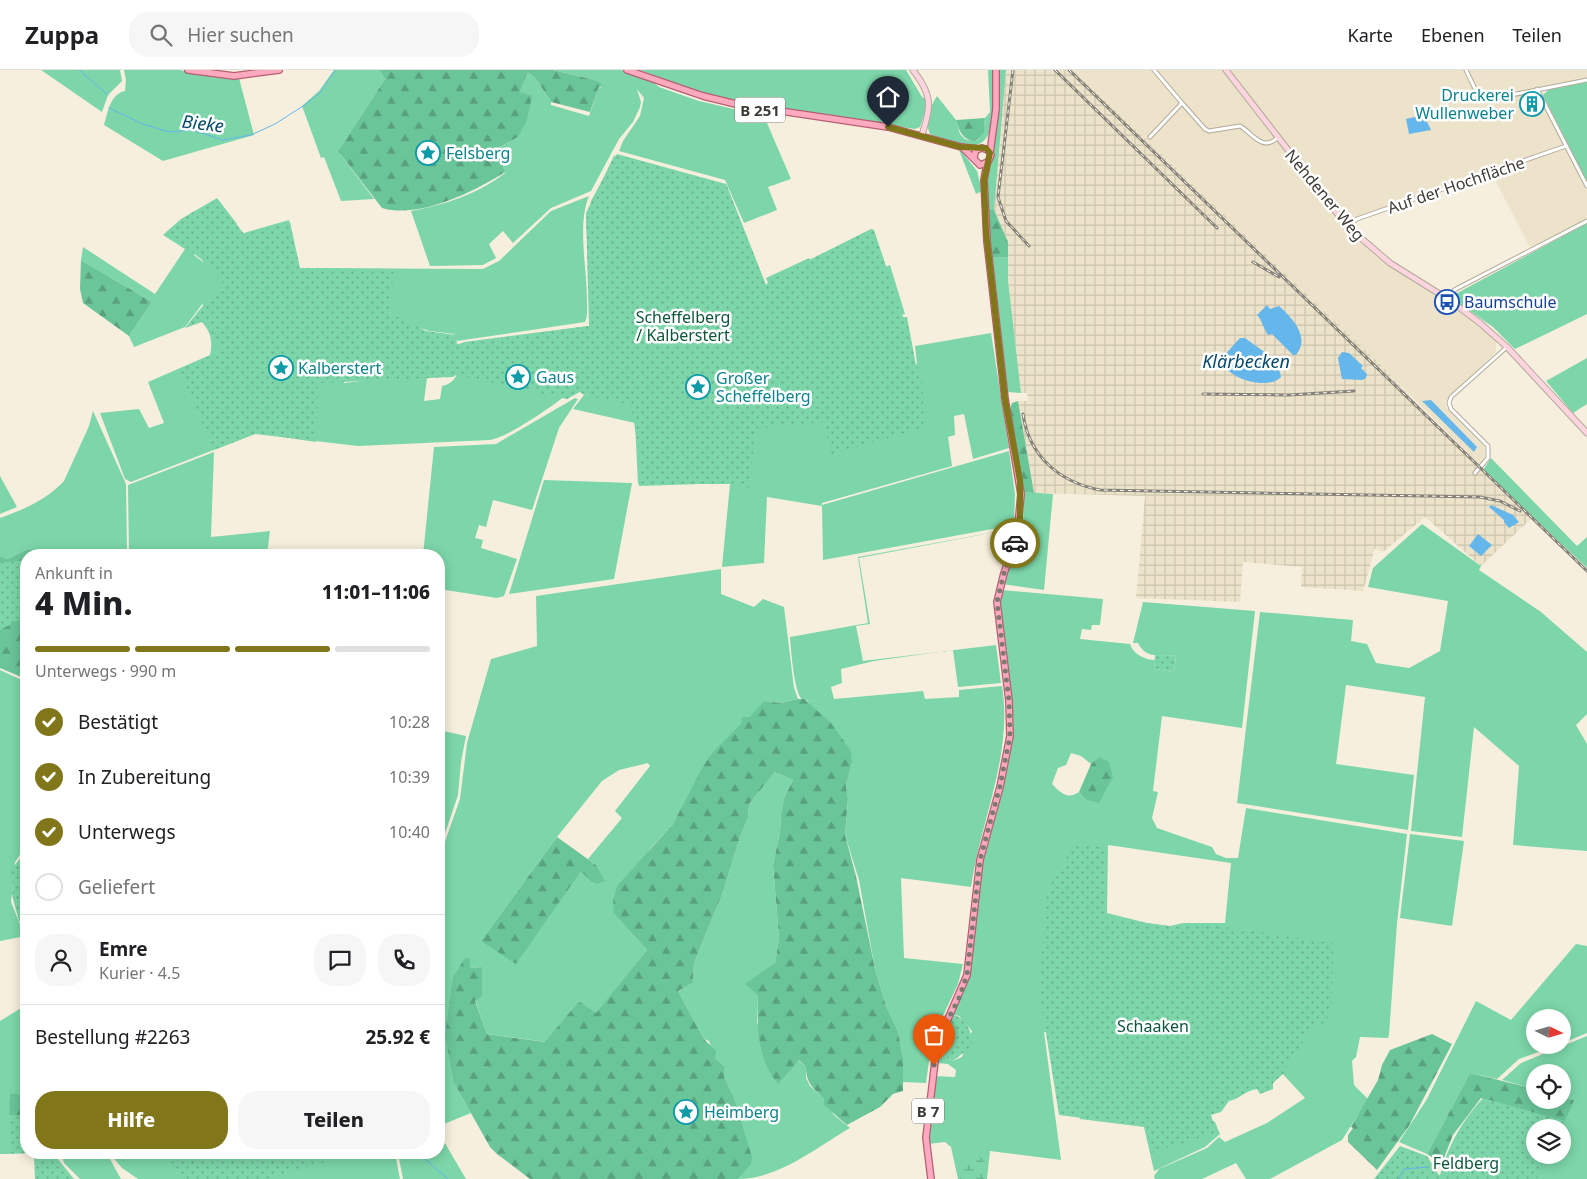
<!DOCTYPE html>
<html lang="de">
<head>
<meta charset="utf-8">
<style>
  :root { --surface:#fff; --page:#f6f6f6; --text:#202124; --muted:#757577; --line:#e0e0e0; --accent:#82761a }
  body { margin:0; font-family:"Noto Sans",sans-serif; background:var(--page); color:var(--text); height:100vh; display:flex; flex-direction:column; font-size:19px; white-space:nowrap }
  * { box-sizing:border-box; margin:0 }
  p { font-size:16px; color:var(--muted) }
  .icon { flex:none; width:28px; height:28px; fill:none; stroke:currentColor; stroke-width:2; stroke-linecap:round; stroke-linejoin:round }
  .map { position:relative; flex:1; overflow:hidden }
  .drawer { position:absolute; left:20px; top:479px; width:425px; height:610px; display:flex; flex-direction:column; background:var(--surface); border-radius:20px; box-shadow:0 2px 12px #0003 }
  .drawer>* { flex:none }
  .needle { width:32px; rotate:95deg }
  .fabs { position:absolute; left:1526px; top:939px; display:grid; gap:10px }
  .fabs a { display:grid; place-items:center; width:45px; height:45px; border-radius:50%; background:var(--surface); box-shadow:0 2px 12px #0003; font-size:25px }
  .pin { position:absolute; display:grid; place-items:center; width:42px; height:42px; color:#fff; margin:-51px -21px; border-radius:50% 50% 50% 0; rotate:-45deg; box-shadow:0 0 5px #0007 }
  .pin .icon { rotate:45deg }
  .courier { position:absolute; display:grid; place-items:center; width:50px; height:50px; margin:-25px; border:4px solid #82761a; border-radius:50%; background:#fff; color:#222; box-shadow:0 1px 6px #0007 }
  .overview em { font-style:normal; font-weight:800 }
  .overview div { display:flex; flex-direction:column-reverse }
  .overview { display:flex; align-items:center; justify-content:space-between; height:85px; padding:0 15px }
  h1 { font-size:32px; font-weight:800; line-height:38px }
  .bar { display:grid; grid-template-columns:repeat(4,1fr); gap:8px 5px; align-content:center; height:60px; padding:0 15px }
  .bar i { height:6px; border-radius:4px; background:var(--line) }
  .bar .current { background:var(--accent) }
  .bar p { grid-column:span 4 }
  .line { display:flex; align-items:center; gap:12px; padding:0 15px; border-top:1px solid var(--line) }
  .line div { flex:1 }
  .round { display:grid; place-items:center; flex:none; width:52px; height:52px; border-radius:20px; background:var(--page) }
  ol { padding:0 15px; list-style:none }
  li { display:flex; align-items:center; gap:15px; height:55px }
  li p { margin-inline-start:auto }
  li .icon { padding:5px; border-radius:50%; background:var(--accent); color:#fff; stroke-width:4 }
  li:last-child { color:var(--muted) }
  li i { width:28px; height:28px; border:2px solid var(--line); border-radius:50% }
  .action { display:flex; gap:10px; margin-top:auto; padding:10px 15px }
  .action a { flex:1; height:58px; border-radius:20px; background:var(--accent); color:#fff; font-size:20px; font-weight:800; line-height:58px; text-align:center }
  .action a+a { background:var(--page); color:var(--text) }
  header { display:flex; align-items:center; gap:30px; box-sizing:border-box; height:70px; padding:0 25px; background:var(--surface); border-bottom:1px solid var(--line) }
  header strong { font-size:24px }
  nav { display:flex; gap:28px; margin-inline-start:auto; font-size:18px }
  .search { width:350px; height:45px; background:var(--page); display:flex; align-items:center; gap:12px; box-sizing:border-box; padding:0 18px; border-radius:20px; color:var(--muted); font-size:19px }
  .map>svg:first-child { display:block }
  .built { fill:#ede3ca }
  .industrial { fill:url(#industrial-grid) }
  .grass { fill:#7cd6a9; fill-rule:evenodd }
  .forest { fill:url(#forest-firs) }
  .wetland { fill:url(#wetland-marsh) }
  .park { fill:url(#park-dots) }
  .water { fill:#65b6ea }
  .lines { fill:none; stroke-linecap:round; stroke-linejoin:round }
  .stream { stroke:#65b6ea; stroke-width:1 }
  .street-casing { stroke:#b1aa99; stroke-width:5 }
  .secondary-casing { stroke:#b1aa99; stroke-width:7 }
  .primary-casing { stroke:#b85e73; stroke-width:8 }
  .street { stroke:#fff; stroke-width:3 }
  .secondary { stroke:#fed4df; stroke-width:5 }
  .primary { stroke:#fcaabf; stroke-width:5.5 }
  .rail-casing { stroke:#878277; stroke-width:3 }
  .rail { stroke:#fff; stroke-width:1; stroke-dasharray:4; stroke-linecap:butt }
  .done { stroke:#7f7a6f; stroke-width:5; stroke-dasharray:0 9 }
  .route { stroke:#82761a; stroke-width:6 }
  .labels { text-anchor:middle; dominant-baseline:central; stroke-width:5; stroke-linejoin:round; paint-order:stroke }
  .shield { fill:#fff; stroke:#787671; stroke-width:1 }
  .shield-label { font-size:15px; font-weight:bold; fill:#3e3b34 }
  .culture-label { font-size:16px; fill:#0d838f; stroke:#fff; text-anchor:start }
  .street-label { font-size:16px; fill:#3e3b34; stroke:#fff }
  .transit-label { font-size:16px; fill:#164399; stroke:#fff; text-anchor:start }
  .park-label { font-size:16px; fill:#0e563a; stroke:#fff }
  .water-label { font-size:18px; font-style:italic; fill:#06496b; stroke:#fff }
</style>
</head>
<body>
<header>
<strong>Zuppa</strong>
<div class="search"><svg class="icon" aria-label="search" viewBox="0 0 24 24"><circle cx="10" cy="10" r="6"/><path d="M15 15l6 6"/></svg>Hier suchen</div>
<nav><a>Karte</a><a>Ebenen</a><a>Teilen</a></nav>
</header>
<div class="map">
<svg width="1587" height="1109" viewBox="0 0 1587 1109">
  <defs>
    <pattern id="industrial-grid" width="8" height="8" patternUnits="userSpaceOnUse" patternTransform="scale(1.25)"><rect width="8" height="8" fill="#ede3ca"/><path d="M0 4h8M4 0v8" fill="none" stroke="#ccc4ae"/></pattern>
    <pattern id="forest-firs" width="22" height="20" patternUnits="userSpaceOnUse" patternTransform="scale(1.25)"><rect width="22" height="20" fill="#6ac599"/><path d="M5 1l3.5 6h-7zM16 11l3.5 6h-7z" fill="#59a17e"/></pattern>
    <pattern id="wetland-marsh" width="20" height="14" patternUnits="userSpaceOnUse" patternTransform="scale(1.25)"><rect width="20" height="14" fill="#7cd6a9"/><path d="M1 5h8M5 5V1M11 12h8M15 12V8" fill="none" stroke="#67af8a"/></pattern>
    <pattern id="park-dots" width="8" height="8" patternUnits="userSpaceOnUse" patternTransform="scale(1.25)"><rect width="8" height="8" fill="#7cd6a9"/><path d="M2 2h.1M6 6h.1" fill="none" stroke="#67af8a" stroke-width="1.8" stroke-linecap="round"/></pattern>
  </defs>
  <rect width="100%" height="100%" fill="#f7efdd"/>
  <path class="built" d="M1073 0H1587V8L1535 18 1587 121V151L1531 180 1491 102 1353 149 1348 159 1377 187 1474 249 1496 269V282L1445 332 1447 338 1484 376 1485 386 1480 396 1381 295Z"/>
  <path class="industrial" d="M1006 0H1073L1381 295 1466 386 1531 449 1481 496 1425 447 1383 482 1375 478 1363 521 1301 517 1302 497 1243 492 1240 532 1136 528 1145 426 1034 423 1018 331H1028V328L1027 323H1021L1008 210V172L994 140Z"/>
  <path class="grass" d="M41 0H120L122 11 108 25 102 42Z
    M124 0H180L207 6 239 8 254 65 163 91 104 55C108 42 110 24 125 21L126 10Z
    M334 0H379L385 9 338 81 374 129 341 131 324 87 321 88 302 36 319 21Z
    M553 0H621L744 37 717 33 654 13 659 17 699 31 764 46 791 109 768 117 777 140 744 153 725 110 619 81 623 71 640 46 644 28 637 19 641 32 640 37 633 52 619 69 591 121 551 138 513 173 503 161 489 174 496 188 483 195 430 196 411 141C444 135 478 124 505 103L496 79 518 67 520 22 528 2 536 9 551 32V35L589 46 598 19 601 17 591 9Z
    M640 0H906L922 27 927 30 926 39 920 57 915 59 740 33 689 19Z
    M988 0H994C993 54 1001 98 930 64 924 52 931 35 937 26L956 50 960 64 965 69 975 72C981 67 986 56 985 48L990 42Z
    M998 0H1006L994 140H988C987 121 986 105 993 88Z
    M1587 12V112L1543 25 1549 19Z
    M958 77 977 101 982 121 976 124Z
    M617 84 726 114 763 208 797 285 766 208 809 188 840 228 872 202 890 195 905 244 883 250 850 315 917 294 915 276 991 263 1009 378 973 389 964 344 954 346 955 365 948 367 952 396 822 433V435L1009 381 1015 424 1014 455 823 490 822 436 767 427 764 493 722 497 730 414H638L635 353 573 339 584 325 610 329 589 200 586 151 591 131Z
    M589 126C577 155 587 198 587 230 587 237 588 247 585 252L457 271 454 264 429 261 411 255 387 241 348 289 344 313 404 306 427 308 424 331 440 329 442 316C462 312 459 291 461 274L464 272 588 256V308C568 325 513 366 490 370L358 376 255 364 131 412 125 409 100 343 139 339 149 358 164 353 148 312 210 285C213 271 211 262 201 251L203 233 185 257 134 277 129 266 152 232 81 190 83 177 155 224 185 179 163 165 181 149 217 128 237 154 214 165 194 185 203 192 227 178 244 163 289 150 298 198 483 199 499 191 551 141Z
    M1587 153V244L1515 279 1493 257 1450 227Z
    M1008 187V210L1021 323 1007 322 990 188Z
    M1587 288V334L1573 343 1546 311Z
    M575 328 578 329 559 358 532 440 493 430 486 457 479 455 475 468 483 470 481 478 517 489 504 526 497 528 439 519V485H423L434 377 496 374Z
    M93 341 126 414 127 479 45 485 28 479 7 489 0 486V448C23 440 48 429 64 411L89 356Z
    M214 382 211 467 270 461 267 485H129L128 415Z
    M1491 388 1577 476 1587 467V498L1483 400Z
    M0 406 17 437 0 444Z
    M544 410 632 413 614 509 509 524Z
    M1024 422 1053 424 1044 520 1002 514 1023 453Z
    M1422 454 1481 496 1479 500 1541 542 1587 582V644L1576 655 1587 674V781L1513 775 1519 696 1474 657 1462 767 1411 761 1425 627 1346 615 1336 694 1414 705 1408 760 1237 733 1260 542 1353 550 1351 571 1367 574 1376 593 1409 598 1440 581 1448 531 1368 517 1373 498Z
    M1012 459 859 488 870 554 856 556 863 591 996 575 1001 613 958 617 953 580 874 591 841 599 842 613 831 617 834 629 923 621 925 629 959 627V620L1002 616C1013 685 981 749 971 817L901 808 904 888 963 894 958 914 932 969 926 1013 902 1012 903 988 898 961 886 936 875 899 859 810 845 765 848 730 846 715 852 693 807 631 823 630C818 630 808 632 803 630 794 626 791 578 790 567L868 553 858 487Z
    M721 499V524L754 537 763 529 784 537 794 618 798 629 780 633 764 631 756 643 711 684 673 754 650 779 614 844 647 880 596 944 579 931 546 972 487 964 475 930 482 897 470 898 454 1013 471 1043 439 1056V789L460 729 467 673 491 589 537 576 536 526ZM648 693 650 696 615 741 622 748 588 789 596 795 590 811 581 800 481 871 557 767 602 711 619 700Z
    M1001 520 1103 529 1100 555H1092L1091 560 1082 559 1080 569 1130 574C1133 584 1145 590 1155 590L1154 599 1174 602 1176 586C1160 585 1146 589 1138 573H1133L1143 532 1255 541 1242 658 1162 646 1153 721 1158 722 1152 748 1157 758 1212 777 1216 784 1226 788H1238L1246 738 1407 764 1397 853 1389 965 1388 968 1360 967 1356 987 1352 991 1354 1015 1368 1029 1342 1070 1270 1109H1246L1236 1093 1202 1109H1155L1154 1106 1159 1099 1207 1078 1219 1067 1225 1072 1267 1053 1305 1028 1268 988 1179 1030 1215 1052 1220 1064 1205 1077 1154 1101 1144 1057 1080 1049 1069 966 1044 962 1061 1090 990 1081 987 1109H958L951 1077 945 1072 928 1074 935 1006 955 1007 956 1000 948 994 937 993V982L953 991 962 987 972 961 959 946 952 944 965 919 969 903 983 792 1003 719 1012 669 999 539ZM1071 683 1081 686 1091 694 1099 688 1085 729 1079 722C1067 730 1061 723 1052 714L1058 698 1066 695ZM1108 775 1231 793 1225 853H1183L1170 856 1147 853 1107 843Z
    M0 600 26 612V776L15 792 11 832 22 859 26 857V866L0 871Z
    M439 660 466 666 461 692 458 725 439 781Z
    M775 702 793 710 784 728 781 743 780 762 773 795 779 868 775 893 758 925 757 953 806 997V1008L810 1016 824 1029 834 1045 850 1058C816 1078 778 1109 738 1109L751 1095 733 1025 724 1007V996L715 988 709 971 704 969 678 921 693 913 694 893 723 822 740 767 748 748 749 734Z
    M1410 764 1464 771 1452 856 1400 848Z
    M1576 874 1587 876V963L1563 973 1562 948H1535V975H1557L1519 989 1497 1009 1470 1003 1427 1084 1399 1072 1427 1029 1476 931 1511 950Z
    M26 935V1024H10L9 1084H0V951Z
    M1587 966V1109H1439C1447 1077 1461 1052 1483 1028L1516 1036 1574 1030 1563 1027 1562 1002H1535V1019L1502 1010 1521 993ZM1535 1058H1562V1085H1535Z
    M439 1063 466 1109H403L398 1083 439 1082Z
    M358 1082 395 1083 400 1109H264Z
    M64 1083H103L110 1089 121 1109H80L64 1093 62 1085Z
    M109 1083H168L193 1109H138L122 1098Z"/>
  <path class="forest" d="M379 0H553L591 9 602 14 598 19 590 42 551 32 536 9 528 2 520 22 532 26 527 50 518 67 496 79 505 102C474 122 419 149 382 138L338 81 385 9Z
    M985 48 984 62 975 72C962 68 960 63 956 50Z
    M988 140H994L1008 172V187L990 188Z
    M81 190 152 232 129 266 83 233 80 219Z
    M1018 331 1034 423 1024 422 1010 339 1012 333Z
    M28 479 45 485H26V609L0 598V486L7 489Z
    M798 629H804L831 653 851 681 852 693 846 715 848 729 845 765 856 806 875 899 886 936 898 961 903 988V1021L893 1024 880 1037 847 1055 824 1035V1029C813 1018 806 1013 806 997L799 990 778 1014C757 989 757 956 758 925L745 914 775 893 779 868 773 795 780 762 781 743 784 728 793 710 775 702 749 734 748 748 740 767 723 822 694 893 693 913 678 921 704 969 716 981 715 988 724 996V1007L733 1025 752 1087 751 1095 738 1109H530L497 1084 490 1077 454 1013 445 965 453 907 465 888H470V898L482 897V926L475 931 487 964 545 972 579 931 596 943 647 880 614 844 613 830 617 816 673 754 701 700 711 684 741 654 742 647H750L764 631 780 633Z
    M1099 687 1109 692 1113 707 1099 733 1085 729 1079 722 1091 694Z
    M557 767 596 795 605 811 597 814 590 811 581 801 516 894 481 871Z
    M1432 964 1452 974 1409 1056 1377 1100 1348 1072V1065L1353 1058 1351 1057 1378 1010 1382 995 1390 980Z
    M1470 1003 1535 1019V1030H1562L1563 1027 1574 1030 1565 1051 1481 1028 1453 1065 1440 1098 1436 1090 1427 1084Z
    M10 1024H26V1045H9Z"/>
  <path class="wetland" d="M963 1085 980 1086 986 1093 984 1109H960V1093Z"/>
  <path class="park" d="M618 85 727 116 766 215 771 209 871 159 874 160 903 247H907L916 295 922 306 924 357 831 385 824 352 755 359 750 418 730 413 639 416 638 376 631 335 584 325 580 322 567 329 456 305 453 307 318 313 316 372 257 363 214 380 179 299 213 285 221 279 205 251 185 258 201 238 225 215 201 189 166 162 191 143 218 130 244 164 290 152 300 198 394 199 389 242 426 261 456 265 457 274 589 256 586 143 614 86Z
    M26 490V546L0 560V493Z
    M1155 585 1176 586 1174 602 1154 599Z
    M1075 773 1107 778V848L1176 857 1200 854 1225 857 1333 873 1332 934 1327 949 1321 955 1315 953 1283 1004 1273 1013V1019L1260 1024 1257 1019C1244 1021 1240 1029 1229 1031L1221 1042 1211 1045 1216 1062 1210 1065 1151 1083 1146 1056 1059 1045 1039 919 1047 821Z
    M26 781V854L25 852 19 851 12 825 13 808 11 800Z
    M952 944C966 948 973 962 972 976L953 991 937 982 938 974Z
    M1486 1029 1567 1052 1563 1061 1562 1058H1535V1085H1550L1537 1109H1374L1400 1076 1427 1086 1439 1105 1443 1106C1452 1075 1464 1053 1486 1029Z
    M9 1045H26V1082L64 1083 62 1085 34 1086V1083L9 1084Z
    M162 1083H351L347 1086 266 1109H187Z
    M34 1088H57L74 1109H35Z"/>
  <path class="water" d="M1424 45 1431 60 1409 64 1406 49Z
    M1267 235 1270 239 1279 236C1292 248 1311 267 1296 285H1293L1272 264 1268 265C1263 258 1262 250 1257 245Z
    M1240 268H1245L1270 286 1269 290 1280 302 1281 307C1268 321 1225 309 1221 289Z
    M1342 282 1349 283 1363 296 1361 298 1367 304 1366 308 1362 310 1342 309 1338 288Z
    M1431 330 1477 377 1474 382 1422 331Z
    M1491 435 1513 445 1519 452 1509 458 1504 452V450L1489 437Z
    M1478 464 1492 475 1481 486 1469 476Z"/>
  <g class="lines">
    <path class="stream" d="M79 0 108 25
      M109 38 143 54 169 62 192 60 223 70 251 65 275 54 303 36 320 23 335 0
      M422 1082 426 1090 448 1109
      M1399 1109 1404 1099 1428 1097"/>
    <defs>
      <path id="street" d="M1466 0 1478 25 1486 30 1587 10
        M1537 19 1587 116
        M1182 33 1205 59 1209 61 1240 56C1252 63 1263 82 1277 68
        M1150 67 1182 33 1154 0
        M1347 156 1357 149 1566 76
        M1445 228 1456 219 1587 151
        M1475 403 1488 388V376L1451 339 1449 333 1451 327 1507 277"/>
      <path id="secondary" d="M913 0C933 26 931 35 922 65
        M1226 0 1347 156 1390 193 1451 231 1480 253 1507 277 1587 363"/>
      <path id="primary" d="M188 0 234 6 279 0
        M627 0 703 26 740 35 888 57 961 77 978 79
        M963 78 980 95 988 92 991 85 988 80 982 78 976 80 974 87
        M990 83 996 39V0
        M931 1109 926 1068 937 974 967 905 980 790 1000 717 1010 666 1009 631 997 532 1004 503 1017 467 1021 424 1005 329 987 171 984 110 987 94"/>
    </defs>
    <use href="#street" class="street-casing"/>
    <use href="#secondary" class="secondary-casing"/>
    <use href="#primary" class="primary-casing"/>
    <use href="#street" class="street"/>
    <use href="#secondary" class="secondary"/>
    <use href="#primary" class="primary"/>
    <defs>
      <path id="rail" d="M1013 0 998 127 1006 151 1029 176
        M1055 0 1217 158
        M1069 0 1587 501
        M1253 192 1279 207
        M1203 324 1289 325 1354 321
        M1023 344C1029 386 1059 412 1100 420L1480 427 1500 431 1520 441"/>
    </defs>
    <use href="#rail" class="rail-casing"/>
    <use href="#rail" class="rail"/>
  </g>
  <g class="lines">
    <path class="done" d="M934 995 942 961 959 928 967 905 980 790 1000 716 1010 666 1009 631 997 532 1004 503 1015 473"/>
    <path class="route" d="M888 57 961 77 986 78 990 83 984 110 986 162 1005 329 1020 411V447L1015 473"/>
  </g>
  <defs>
    <symbol id="building-ring" viewBox="-11 -11 22 22"><circle r="9.5" fill="#fff" stroke="#0f9aa8" stroke-width="1.5"/><path d="M-4-6H4V6H1V3H-1V6H-4ZM-2.5-4.3h1.7v1.8h-1.7ZM.8-4.3h1.7v1.8H.8ZM-2.5-1h1.7V.8h-1.7ZM.8-1h1.7V.8H.8Z" fill="#0f9aa8"/></symbol>
    <symbol id="sight-ring" viewBox="-11 -11 22 22"><circle r="9.5" fill="#fff" stroke="#0f9aa8" stroke-width="1.5"/><path d="M0-6L1.8-2.2L6-1.7L2.9 1.2L3.7 5.4L0 3.3L-3.7 5.4L-2.9 1.2L-6-1.7L-1.8-2.2Z" fill="#0f9aa8"/></symbol>
    <symbol id="bus-ring" viewBox="-11 -11 22 22"><circle r="9.5" fill="#fff" stroke="#1a4fb4" stroke-width="1.5"/><path d="M-5-6H5V4H4V6H2V4H-2V6H-4V4H-5ZM-3.5-4V0h7V-4ZM-3.5 1.2v1.5H-2V1.2ZM2 1.2v1.5H3.5V1.2Z" fill="#1a4fb4"/></symbol>
  </defs>
  <g fill-rule="evenodd">
    <use href="#building-ring" x="1518" y="20" width="28" height="28"/>
    <use href="#sight-ring" x="414" y="69" width="28" height="28"/>
    <use href="#bus-ring" x="1433" y="218" width="28" height="28"/>
    <use href="#sight-ring" x="267" y="284" width="28" height="28"/>
    <use href="#sight-ring" x="504" y="293" width="28" height="28"/>
    <use href="#sight-ring" x="684" y="303" width="28" height="28"/>
    <use href="#sight-ring" x="672" y="1028" width="28" height="28"/>
  </g>
  <g class="labels">
    <g class="shield">
      <rect x="735" y="27.5" width="50" height="25" rx="4"/>
      <rect x="912" y="1028.5" width="32" height="25" rx="4"/>
    </g>
    <g class="shield-label">
      <text x="760" y="40">B 251</text>
      <text x="928" y="1041">B 7</text>
    </g>
    <g class="culture-label">
      <text x="1514" y="25" text-anchor="end">Druckerei<tspan x="1514" dy="18">Wullenweber</tspan></text>
      <text x="446" y="83">Felsberg</text>
      <text x="298" y="298">Kalberstert</text>
      <text x="536" y="307">Gaus</text>
      <text x="716" y="308">Großer<tspan x="716" dy="18">Scheffelberg</tspan></text>
      <text x="704" y="1042">Heimberg</text>
    </g>
    <g class="street-label">
      <text transform="translate(1456 115) rotate(-19)">Auf der Hochfläche</text>
      <text transform="translate(1325 125) rotate(50)">Nehdener Weg</text>
    </g>
    <g class="transit-label">
      <text x="1464" y="232">Baumschule</text>
    </g>
    <g class="park-label">
      <text x="683" y="247">Scheffelberg<tspan x="683" dy="18">/ Kalberstert</tspan></text>
      <text x="1153" y="956">Schaaken</text>
      <text x="1466" y="1093">Feldberg</text>
    </g>
    <g class="water-label">
      <text transform="translate(203 53) rotate(7)">Bieke</text>
      <text x="1246" y="291">Klärbecken</text>
    </g>
  </g>
</svg>
<div class="fabs">
<a><svg class="needle" viewBox="-14 -14 28 28"><path d="M0-13l5 13h-10z" fill="#e53935"/><path d="M0 13l5-13h-10z" fill="#757577"/></svg></a>
<a><svg class="icon" aria-label="locate" viewBox="0 0 24 24"><circle cx="12" cy="12" r="6"/><path d="M12 2v4M12 18v4M2 12h4M18 12h4"/></svg></a>
<a><svg class="icon" aria-label="layers" viewBox="0 0 24 24"><path d="M12 4l9 5-9 5-9-5zM3 14l9 5 9-5"/></svg></a>
</div>
<div class="pin" style="left:934px;top:995px;background:#ea580c"><svg class="icon" aria-label="bag" viewBox="0 0 24 24"><path d="M5 8h14l-1 12H6zM9 8a3 3 0 0 1 6 0"/></svg></div>
<div class="pin" style="left:888px;top:57px;background:#1f2937"><svg class="icon" aria-label="home" viewBox="0 0 24 24"><path d="M3 11l9-7 9 7M6 9v11h12V9"/></svg></div>
<div class="courier" style="left:1015px;top:473px"><svg class="icon" aria-label="car" viewBox="0 0 24 24"><path d="M5 17H2v-5l4-1 3-4h7l3 4 3 1v5h-3M9 17h6M6 11h13"/><circle cx="7" cy="17" r="2"/><circle cx="17" cy="17" r="2"/></svg></div>
<section class="drawer">
<div class="overview"><div><h1>4 Min.</h1><p>Ankunft in</p></div><em>11:01–11:06</em></div>
<div class="bar"><i class="current"></i><i class="current"></i><i class="current"></i><i></i><p>Unterwegs · 990 m</p></div>
<ol>
<li><svg class="icon" aria-label="check" viewBox="0 0 24 24"><path d="M5 12l5 5 9-10"/></svg>Bestätigt<p>10:28</p></li>
<li><svg class="icon" aria-label="check" viewBox="0 0 24 24"><path d="M5 12l5 5 9-10"/></svg>In Zubereitung<p>10:39</p></li>
<li><svg class="icon" aria-label="check" viewBox="0 0 24 24"><path d="M5 12l5 5 9-10"/></svg>Unterwegs<p>10:40</p></li>
<li><i></i>Geliefert</li>
</ol>
<div class="line" style="height:90px"><a class="round"><svg class="icon" aria-label="person" viewBox="0 0 24 24"><circle cx="12" cy="8" r="4"/><path d="M4 21q1-7 8-7t8 7"/></svg></a><div><b>Emre</b><p>Kurier · 4.5</p></div><a class="round"><svg class="icon" aria-label="chat" viewBox="0 0 24 24"><path d="M4 5h16v11H9l-5 4z"/></svg></a><a class="round"><svg class="icon" aria-label="phone" viewBox="0 0 24 24"><path d="M5 4h4l2 5-3 2q2 4 5 5l2-3 5 2v4C11 20 4 13 5 4z"/></svg></a></div>
<div class="line" style="height:65px"><div>Bestellung #2263</div><b>25.92 €</b></div>
<div class="action"><a>Hilfe</a><a>Teilen</a></div>
</section>
</div>
</body>
</html>
